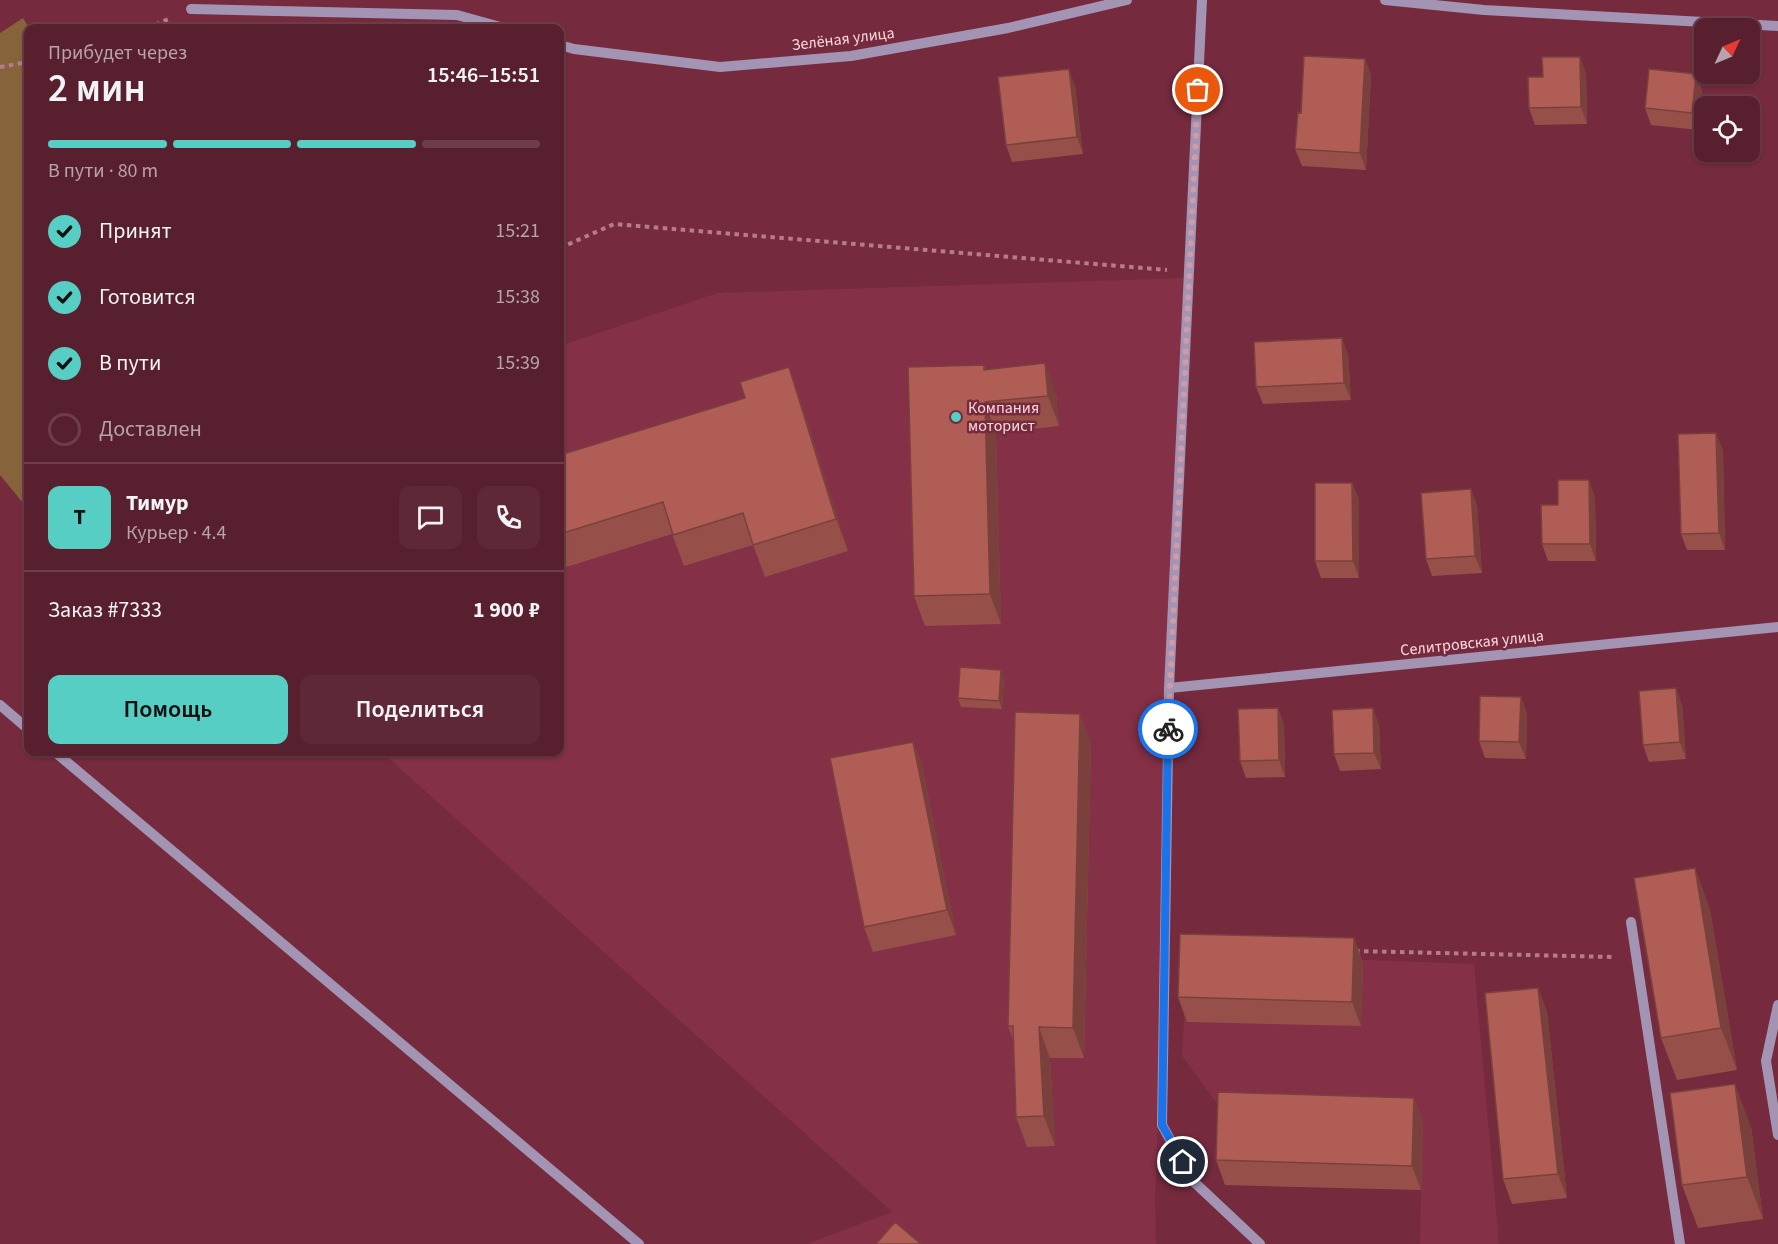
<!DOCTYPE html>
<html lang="ru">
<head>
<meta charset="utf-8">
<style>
  :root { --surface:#58202e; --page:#5e2836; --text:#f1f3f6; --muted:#b7a3aa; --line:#6d3e4a; --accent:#56cec3 }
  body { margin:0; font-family:"Source Sans 3",sans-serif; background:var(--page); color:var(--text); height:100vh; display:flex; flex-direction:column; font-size:22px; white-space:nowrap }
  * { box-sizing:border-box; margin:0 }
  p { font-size:20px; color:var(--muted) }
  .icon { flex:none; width:33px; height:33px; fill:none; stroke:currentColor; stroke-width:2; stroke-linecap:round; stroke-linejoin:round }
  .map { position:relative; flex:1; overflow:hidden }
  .drawer { position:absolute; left:24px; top:24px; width:540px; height:732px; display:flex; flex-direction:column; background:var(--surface); border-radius:12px; box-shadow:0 2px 4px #0004,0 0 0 2px var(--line) }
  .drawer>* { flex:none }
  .needle { width:39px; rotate:46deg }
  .fabs { position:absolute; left:1694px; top:18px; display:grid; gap:12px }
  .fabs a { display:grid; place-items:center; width:66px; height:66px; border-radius:12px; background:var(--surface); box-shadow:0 2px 4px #0004,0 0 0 2px var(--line); font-size:30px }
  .pin { position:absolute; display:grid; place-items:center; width:51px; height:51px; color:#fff; margin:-26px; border:3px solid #fff; border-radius:50%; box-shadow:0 2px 6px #0007 }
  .courier { position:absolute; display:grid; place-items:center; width:60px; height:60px; margin:-30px; border:4px solid #1a73e8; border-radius:50%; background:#fff; color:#222; box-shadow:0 2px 8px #0007 }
  .summary em { font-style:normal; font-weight:600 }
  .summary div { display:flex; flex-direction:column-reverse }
  .summary { display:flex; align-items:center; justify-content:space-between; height:102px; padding:0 24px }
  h1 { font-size:39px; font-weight:600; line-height:45px }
  .bar { display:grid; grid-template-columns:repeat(4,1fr); gap:9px 6px; align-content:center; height:72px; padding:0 24px }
  .bar i { height:8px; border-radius:4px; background:var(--line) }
  .bar .active { background:var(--accent) }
  .bar p { grid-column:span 4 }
  .line { display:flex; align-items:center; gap:15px; padding:0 24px; border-top:2px solid var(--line) }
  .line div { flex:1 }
  .round { display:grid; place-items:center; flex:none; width:63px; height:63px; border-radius:12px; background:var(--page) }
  ol { padding:0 24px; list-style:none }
  li { display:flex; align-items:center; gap:18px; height:66px }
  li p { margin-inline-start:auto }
  li .icon { padding:6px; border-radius:50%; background:var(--accent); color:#111; stroke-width:4 }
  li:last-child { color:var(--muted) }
  li i { width:33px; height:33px; border:3px solid var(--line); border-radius:50% }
  .button { display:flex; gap:12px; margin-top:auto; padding:12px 24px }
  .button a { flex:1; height:69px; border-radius:12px; background:var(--accent); color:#111; font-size:24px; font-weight:600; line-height:69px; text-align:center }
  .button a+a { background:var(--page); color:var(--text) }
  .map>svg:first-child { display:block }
  .built { fill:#843047 }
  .green { fill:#87633c }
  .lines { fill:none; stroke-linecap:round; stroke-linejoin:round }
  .path { stroke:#b67c8a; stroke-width:4; stroke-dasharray:4.5 4.5; stroke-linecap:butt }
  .minor { stroke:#a394b3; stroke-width:10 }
  .wall { fill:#965049 }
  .shaded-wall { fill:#7a413c }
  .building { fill:#af5d55; stroke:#7a413c; stroke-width:1.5 }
  .done { stroke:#ce9ba6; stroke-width:6; stroke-dasharray:0 10.8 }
  .route { stroke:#1a73e8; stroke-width:8 }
  .poi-dot { fill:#56cec3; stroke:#752a3e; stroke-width:2 }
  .labels { text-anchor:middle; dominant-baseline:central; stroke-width:5; stroke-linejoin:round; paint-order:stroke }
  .street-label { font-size:16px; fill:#fed8de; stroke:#752a3e }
  .poi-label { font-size:16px; fill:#fed8de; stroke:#752a3e; text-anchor:start }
</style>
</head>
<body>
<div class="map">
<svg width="1778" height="1244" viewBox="0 0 1778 1244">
  <rect width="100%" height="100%" fill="#752a3e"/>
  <path class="built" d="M1183 278 1165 946 1155 1197 1156 1244H807L892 1212 382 752H560V346L717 293Z
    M1188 953 1474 964 1499 1244H1420L1421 1190 1225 1185 1227 1117 1182 1056Z"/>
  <path class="green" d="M23 18 29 28 28 509 0 475V33Z"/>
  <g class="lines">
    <path class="path" d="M147 28 171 18
      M0 67 28 62
      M560 248 614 224 1167 270
      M1355 951 1614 957"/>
    <path class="minor" d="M1202 0 1169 688 1162 1125 1193 1181 1260 1244
      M1385 0 1484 10 1778 26
      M191 9 457 15 504 28
      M560 45 574 49 720 67 851 56 1008 28 1127 0
      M1169 688 1778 627
      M0 705 28 729
      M55 752 639 1244
      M1631 922 1680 1244
      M1778 1005 1766 1061 1778 1135"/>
  </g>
  <path class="wall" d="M1580 57 1586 74 1587 124 1535 125 1529 108Z
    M1365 59 1371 76 1366 170 1302 166 1295 149 1301 113Z
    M1696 74 1702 91 1698 130 1651 125 1645 108Z
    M1075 86 1083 154 1012 162 1006 145Z
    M1348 354 1351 400 1263 404 1256 387Z
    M984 365 986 369 1056 393 1059 426 996 433 1001 624 925 626 914 596Z
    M800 399 848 551 765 577 753 545 684 566 672 534 560 569V455Z
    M1723 450 1725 550H1687L1681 534Z
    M1352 483 1359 500V578H1321L1315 561Z
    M1471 489 1477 506 1482 573 1432 576 1426 559Z
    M1595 497 1596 561H1548L1542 544Z
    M1004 678 1002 709 961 707 958 698Z
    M1521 697 1527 714 1526 759 1485 758 1479 741Z
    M1682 705 1686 759 1649 762 1643 745Z
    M1278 708 1284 725 1285 777 1246 778 1240 761Z
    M1080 714 1091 744 1084 1058H1050L1055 1146 1027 1147 1016 1117 1013 1040 1008 1026Z
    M1379 725 1381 769 1340 771 1334 754Z
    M913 742 922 766 956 935 873 952 864 927Z
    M1695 868 1710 910 1737 1070 1677 1080 1661 1038Z
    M1354 938 1363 963 1361 1026 1187 1022 1178 997Z
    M1538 988 1547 1012 1567 1198 1512 1204 1503 1179Z
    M1414 1098 1423 1123 1421 1190 1225 1185 1216 1160Z
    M1751 1127 1763 1219 1698 1228 1682 1185Z"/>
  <path class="shaded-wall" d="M1580 57 1586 74 1587 124 1581 107Z
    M1365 59 1371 76 1366 170 1360 153Z
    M1069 69 1075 86 1083 154 1077 137Z
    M1696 74 1702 91 1698 130 1692 113Z
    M1342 338 1348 354 1351 400 1344 383Z
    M1045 363 1056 393 1059 426 1048 396Z
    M789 367 800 399 848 551 836 519Z
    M985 402 996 433 1001 624 990 594Z
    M1716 433 1723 450 1725 550 1719 533Z
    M1589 480 1595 497 1596 561 1590 544Z
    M1352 483 1359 500V578L1353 561Z
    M1471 489 1477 506 1482 573 1475 556Z
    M1001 670 1004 678 1002 709 999 701Z
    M1676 688 1682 705 1686 759 1680 742Z
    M1521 697 1527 714 1526 759 1519 742Z
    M1278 708 1284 725 1285 777 1279 760Z
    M1373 708 1379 725 1381 769 1374 753Z
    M1080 714 1091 744 1084 1058 1073 1028Z
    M913 742 922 766 956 935 947 910Z
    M1695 868 1710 910 1737 1070 1721 1028Z
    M1354 938 1363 963 1361 1026 1352 1002Z
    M1538 988 1547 1012 1567 1198 1558 1174Z
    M1039 1027 1050 1058 1055 1146 1044 1116Z
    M1735 1084 1751 1127 1763 1219 1747 1177Z
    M1414 1098 1423 1123 1421 1190 1412 1166Z"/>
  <path class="building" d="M1304 56 1365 59 1360 153 1295 149 1298 112 1301 113Z
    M1542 57H1580L1581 107 1529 108 1528 77H1543Z
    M1069 69 1077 137 1006 145 998 77Z
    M1649 69 1696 74 1692 113 1645 108Z
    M1342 338 1344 383 1256 387 1254 342Z
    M1045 363 1048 396 985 402 990 594 914 596 908 367 984 365V370Z
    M789 367 836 519 753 545 743 513 673 535 663 502 560 534V455L745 398 740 382Z
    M1716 433 1719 533 1681 534 1678 434Z
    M1558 480H1589L1590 544H1542L1541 505H1558Z
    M1315 483H1352L1353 561H1315Z
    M1471 489 1475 556 1426 559 1421 493Z
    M960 667 1001 670 999 701 958 698Z
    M1676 688 1680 742 1643 745 1639 691Z
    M1480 696 1521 697 1519 742 1479 741Z
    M1278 708 1279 760 1240 761 1238 709Z
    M1373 708 1374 753 1334 754 1332 710Z
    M1015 712 1080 714 1073 1028 1039 1027 1044 1116 1016 1117 1013 1026H1008Z
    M913 742 947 910 864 927 830 758Z
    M1695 868 1721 1028 1661 1038 1634 878Z
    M1180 934 1354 938 1352 1002 1178 997Z
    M1538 988 1558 1174 1503 1179 1485 993Z
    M1735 1084 1747 1177 1682 1185 1670 1093Z
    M1218 1092 1414 1098 1412 1166 1216 1160Z
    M895 1222 921 1244H876Z"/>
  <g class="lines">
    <path class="done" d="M1168 729 1198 90"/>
    <path class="route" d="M1168 729 1162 1125 1183 1162"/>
  </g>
  <circle class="poi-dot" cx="956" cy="417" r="6"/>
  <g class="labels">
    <g class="street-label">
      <text transform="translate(843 39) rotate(-7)">Зелёная улица</text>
      <text transform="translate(1472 643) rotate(-6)">Селитровская улица</text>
    </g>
    <g class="poi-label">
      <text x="968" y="408">Компания<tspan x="968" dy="18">моторист</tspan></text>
    </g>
  </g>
</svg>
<div class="fabs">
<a><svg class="needle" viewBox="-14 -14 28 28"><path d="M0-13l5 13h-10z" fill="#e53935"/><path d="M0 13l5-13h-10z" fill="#b7a3aa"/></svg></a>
<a><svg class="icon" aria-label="locate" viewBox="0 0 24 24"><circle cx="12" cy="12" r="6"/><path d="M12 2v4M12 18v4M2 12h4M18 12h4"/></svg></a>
</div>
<div class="pin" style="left:1198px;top:90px;background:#ea580c"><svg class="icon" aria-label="bag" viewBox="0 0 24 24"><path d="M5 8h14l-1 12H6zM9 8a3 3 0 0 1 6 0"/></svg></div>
<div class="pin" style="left:1183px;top:1162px;background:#1f2937"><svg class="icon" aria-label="home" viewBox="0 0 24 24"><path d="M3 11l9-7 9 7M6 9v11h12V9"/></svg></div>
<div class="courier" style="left:1168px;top:729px"><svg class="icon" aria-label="bike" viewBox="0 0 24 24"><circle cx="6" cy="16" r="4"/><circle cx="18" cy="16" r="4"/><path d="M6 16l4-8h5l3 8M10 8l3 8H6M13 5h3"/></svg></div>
<section class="drawer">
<div class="summary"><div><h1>2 мин</h1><p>Прибудет через</p></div><em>15:46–15:51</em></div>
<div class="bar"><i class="active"></i><i class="active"></i><i class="active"></i><i></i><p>В пути · 80 m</p></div>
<ol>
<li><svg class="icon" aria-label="check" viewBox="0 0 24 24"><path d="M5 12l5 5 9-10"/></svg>Принят<p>15:21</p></li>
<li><svg class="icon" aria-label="check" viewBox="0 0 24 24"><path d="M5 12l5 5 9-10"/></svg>Готовится<p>15:38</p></li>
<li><svg class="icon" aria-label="check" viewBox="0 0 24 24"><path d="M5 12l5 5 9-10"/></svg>В пути<p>15:39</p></li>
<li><i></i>Доставлен</li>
</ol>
<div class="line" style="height:108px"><b class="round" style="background:var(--accent);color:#111">Т</b><div><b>Тимур</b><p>Курьер · 4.4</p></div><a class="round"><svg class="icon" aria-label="chat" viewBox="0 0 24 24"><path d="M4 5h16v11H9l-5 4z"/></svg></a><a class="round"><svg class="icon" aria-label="phone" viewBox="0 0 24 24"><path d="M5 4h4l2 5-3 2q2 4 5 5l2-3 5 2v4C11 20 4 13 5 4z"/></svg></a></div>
<div class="line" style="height:78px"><div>Заказ #7333</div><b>1 900 ₽</b></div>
<div class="button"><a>Помощь</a><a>Поделиться</a></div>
</section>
</div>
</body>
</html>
